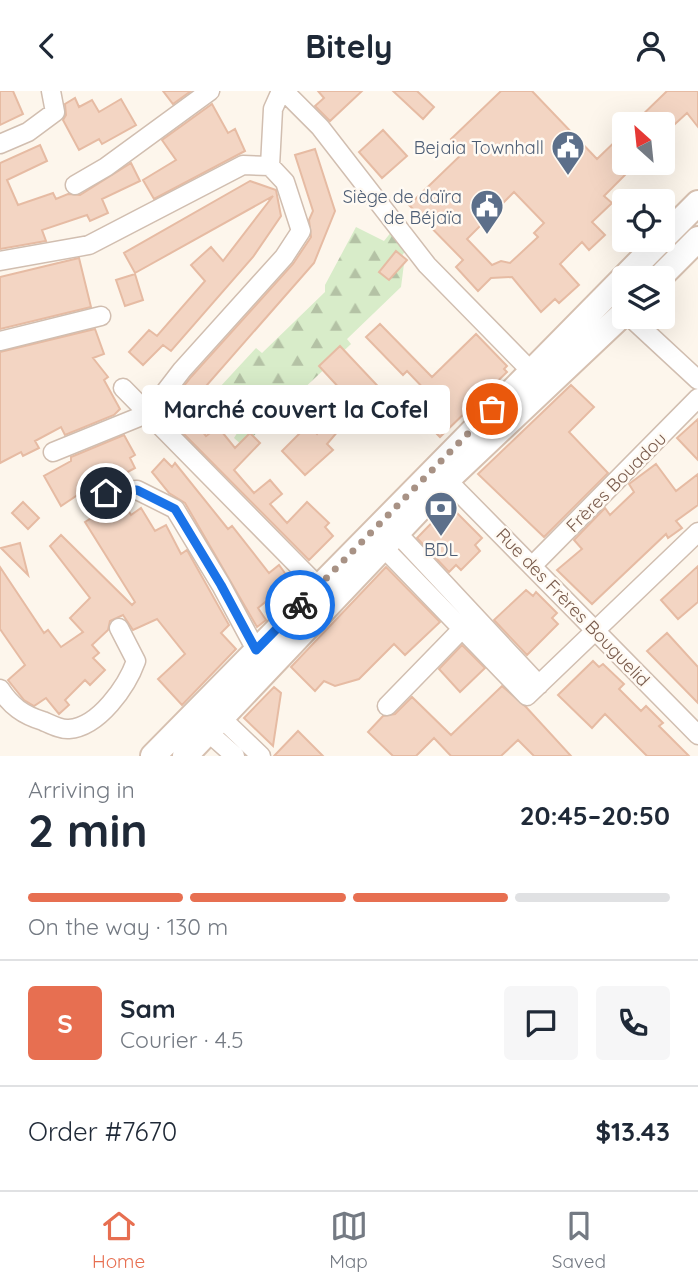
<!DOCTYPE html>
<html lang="en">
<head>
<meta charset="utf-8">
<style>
  :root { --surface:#fff; --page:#f6f6f7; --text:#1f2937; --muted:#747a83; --line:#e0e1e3; --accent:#e76f51 }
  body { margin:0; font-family:Quicksand,sans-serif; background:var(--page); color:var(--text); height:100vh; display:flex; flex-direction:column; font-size:26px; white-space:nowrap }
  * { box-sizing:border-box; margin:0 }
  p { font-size:23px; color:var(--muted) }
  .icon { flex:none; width:38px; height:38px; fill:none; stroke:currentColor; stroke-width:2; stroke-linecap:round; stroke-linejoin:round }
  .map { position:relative; height:665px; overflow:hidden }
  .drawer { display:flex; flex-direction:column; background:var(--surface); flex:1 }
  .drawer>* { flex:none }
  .needle { width:46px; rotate:333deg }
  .fabs { position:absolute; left:612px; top:21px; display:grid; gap:14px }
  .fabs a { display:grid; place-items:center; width:63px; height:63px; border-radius:7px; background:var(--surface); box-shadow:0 7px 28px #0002; font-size:35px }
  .pin { position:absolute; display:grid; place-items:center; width:60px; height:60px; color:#fff; margin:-30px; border:4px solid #fff; border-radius:50%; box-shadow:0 2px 7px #0007 }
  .courier { position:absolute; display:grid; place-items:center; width:70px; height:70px; margin:-35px; border:5px solid #1a73e8; border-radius:50%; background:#fff; color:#222; box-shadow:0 2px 9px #0007 }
  .bubble { position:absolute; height:49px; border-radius:7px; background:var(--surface); box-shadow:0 7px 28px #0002; font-size:23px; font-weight:700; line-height:49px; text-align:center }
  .summary em { font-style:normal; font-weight:700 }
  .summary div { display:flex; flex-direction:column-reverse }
  .summary { display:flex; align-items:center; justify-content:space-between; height:119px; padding:0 28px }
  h1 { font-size:46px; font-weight:700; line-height:52px }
  .bar { display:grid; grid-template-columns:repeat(4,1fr); gap:10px 7px; align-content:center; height:84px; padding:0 28px }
  .bar i { height:9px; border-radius:5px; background:var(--line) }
  .bar .current { background:var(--accent) }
  .bar p { grid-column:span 4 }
  .line { display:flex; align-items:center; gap:18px; padding:0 28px; border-top:2px solid var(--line) }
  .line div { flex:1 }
  .round { display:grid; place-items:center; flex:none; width:74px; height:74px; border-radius:7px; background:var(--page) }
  header { display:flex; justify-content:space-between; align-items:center; height:91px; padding:0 28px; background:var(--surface); font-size:32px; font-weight:700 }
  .tab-bar { display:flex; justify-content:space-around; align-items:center; height:98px; border-top:2px solid var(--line); background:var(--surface); font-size:19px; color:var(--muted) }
  .tab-bar a { display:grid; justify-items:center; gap:4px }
  .tab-bar .current { color:var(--accent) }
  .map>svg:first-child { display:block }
  .forest { fill:url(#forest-firs) }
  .building { fill:#f3d5c3; stroke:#e6bba3; stroke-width:2; fill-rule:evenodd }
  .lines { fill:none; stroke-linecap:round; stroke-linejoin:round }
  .street-casing { stroke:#d1beb0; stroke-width:21 }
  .secondary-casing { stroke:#d6c0b0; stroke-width:28 }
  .street { stroke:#fff; stroke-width:18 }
  .secondary { stroke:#fff; stroke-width:24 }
  .done { stroke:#a89285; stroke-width:7; stroke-dasharray:0 12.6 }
  .route { stroke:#1a73e8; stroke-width:9 }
  .labels { text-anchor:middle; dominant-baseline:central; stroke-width:5; stroke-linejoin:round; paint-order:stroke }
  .service-label { font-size:18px; fill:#4e5e75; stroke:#fffaf3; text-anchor:end }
  .street-label { font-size:18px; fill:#7a5c4d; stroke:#fffaf3 }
</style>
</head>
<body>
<header><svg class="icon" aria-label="back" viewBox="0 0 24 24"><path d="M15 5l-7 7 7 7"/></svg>Bitely<svg class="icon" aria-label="person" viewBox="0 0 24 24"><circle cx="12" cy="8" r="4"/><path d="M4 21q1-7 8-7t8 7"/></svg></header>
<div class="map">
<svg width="698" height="665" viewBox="0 0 698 665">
  <defs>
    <pattern id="forest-firs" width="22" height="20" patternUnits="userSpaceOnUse" patternTransform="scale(1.75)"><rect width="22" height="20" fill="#d8ecc9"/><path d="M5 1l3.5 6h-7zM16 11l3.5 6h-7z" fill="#b4c2a5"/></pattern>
  </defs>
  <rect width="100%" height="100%" fill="#fdf6ec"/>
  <path class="forest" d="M356 136 384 150 392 140 407 158 400 167 404 173 401 196 347 248 351 253 243 355 234 347 239 339 222 326 226 324 217 316 227 307 219 297 256 257 262 262 325 201V194Z"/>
  <path class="building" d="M0 0H13L23 23 0 34Z
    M163 0H191L173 13Z
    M318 0H362L330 30 315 15 324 7Z
    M393 0H417L434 16 423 28Z
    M501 0H532L597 68 625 41V72H631L627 82 604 105 612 112 592 131 605 144 589 159 582 151 560 173 579 194 559 212 555 208 541 221 512 186 491 187 478 200 456 176 463 169 409 114 464 61 451 48ZM514 101 544 132 534 142 538 146 510 172 501 170 492 174 467 148Z
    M667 0H698V36L687 22 663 44V33H633Z
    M75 7 79 16 92 9 99 21 121 8 136 34 102 53 99 48 79 59 63 29 66 24 65 13Z
    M212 13 228 42 235 38 245 60 154 108 143 89 176 69 162 49Z
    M383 39 407 65 382 87 359 61Z
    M40 54 47 70 7 89 18 114 53 102 56 108 68 103 80 104 131 72 140 90 102 108 108 122 90 130 87 124 42 139 46 150 0 158V72Z
    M315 58 335 120 314 172 185 319 206 345 218 336 235 357 250 342 260 352 234 379 254 402 270 389 282 403 270 413 287 432 307 411 329 432 325 436 333 445 309 469 163 322 191 286 293 173 311 146 309 129 313 120 295 64Z
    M250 90 276 99 281 125 253 166 171 260 163 254 143 274 129 261 149 239 157 245 205 190 191 174 211 156 223 170 273 105 135 182 124 162Z
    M396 160 407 169 389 189 379 181Z
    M79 167 91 216 0 238V186Z
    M135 183 143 209 125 215 116 189Z
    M380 233 432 286 476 243 507 275 504 278 507 281 440 346 413 319 429 303 407 280 403 284 366 246Z
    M95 238 104 263 93 267 108 286 104 289 120 318 114 324 65 344 61 336 35 350 39 357 23 365 21 361 0 372V261Z
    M340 255 388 306 366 326 319 275Z
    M571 294 594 316 569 341 608 382 544 446 478 383Z
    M698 328V369L677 347Z
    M332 330 339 339 327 353 333 359 305 384 282 360 308 334 317 343 324 332Z
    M124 344 135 364 130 367 135 377 113 389 109 383 61 415 44 385 71 370V366Z
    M164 368 172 376 175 372 228 438 232 435 269 482 279 474 287 485 280 490 285 495 258 517 266 529 257 536 185 412 169 402 152 381Z
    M656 373 676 400 698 383V414L676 430 682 437 668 447 666 443 592 513 557 479 582 458 574 449 605 417 610 424 634 401 629 393Z
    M23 411 39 427 28 438 12 422Z
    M124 412 131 424 141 417 155 440 166 434 181 463 187 459 229 534 221 542 236 558 182 614 158 588 185 563 157 528 133 539 123 524 110 530 108 539 92 554 99 562 93 567 105 579 90 594 85 589 65 609 69 614 59 623 46 607 34 615 24 609 8 589 25 574 0 538V476L44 542 48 539 61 556 83 541 70 527 90 507 50 455 61 444 132 514 135 511 85 431 113 413Z
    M449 414 482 447 475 454 480 460 461 479 456 474 449 481 417 447Z
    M20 452 28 484 1 457Z
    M698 475V511L678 528 661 509Z
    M386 476 440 531 405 564 394 553 359 588 335 595 324 590 315 600 291 576Z
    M526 499 533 505 536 501 557 522 552 527 558 533 527 564 494 529Z
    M667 542 698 576V612L647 560Z
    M462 554 485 577 460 601 439 578Z
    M593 570 599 576 603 573 624 593 619 598 641 620 646 615 663 632 659 635 689 665H647L605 623 592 637 558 604Z
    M502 595 526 616 571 665H534L518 649 501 665H451L434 647 416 665H393L368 641 383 625 395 623 412 606 451 644Z
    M274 596 281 602 273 655 244 627Z
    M298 640 323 665H274Z"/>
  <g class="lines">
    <defs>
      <path id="street" d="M284 0 320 36 427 174 530 279
        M0 53 28 41 55 21 51 0
        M270 75 273 18 281 0
        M75 94 106 76 210 0
        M0 170 89 154 243 74 270 75 285 91 301 140 284 166 182 279 149 322 53 361
        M630 226 698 289
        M0 250 101 225
        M123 297 318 495
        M447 389 698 644
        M106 402 137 399 175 418 221 494 256 559
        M397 442 539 594
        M383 456 527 605 698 441
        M533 474 698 307
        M0 598C11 615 23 624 43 630 50 633 61 639 69 638 99 636 127 595 136 570L119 537
        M387 615 462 538
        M213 619 261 665
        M199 633 235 665"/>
      <path id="secondary" d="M663 147 698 112
        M659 187 698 148
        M153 665 661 149
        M185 665 447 389 625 221"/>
    </defs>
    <use href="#street" class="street-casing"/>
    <use href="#secondary" class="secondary-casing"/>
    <use href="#street" class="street"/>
    <use href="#secondary" class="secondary"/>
  </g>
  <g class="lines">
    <path class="done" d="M300 514 492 318"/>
    <path class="route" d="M106 402 137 399 175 418 221 494 256 559 300 514"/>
  </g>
  <defs>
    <symbol id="civic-pin" viewBox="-11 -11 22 30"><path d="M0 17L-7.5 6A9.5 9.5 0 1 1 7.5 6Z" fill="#5c6f8a" stroke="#fffaf3"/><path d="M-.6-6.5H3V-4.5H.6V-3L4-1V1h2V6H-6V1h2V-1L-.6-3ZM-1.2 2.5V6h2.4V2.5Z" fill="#fff"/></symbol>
    <symbol id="bank-pin" viewBox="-11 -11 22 30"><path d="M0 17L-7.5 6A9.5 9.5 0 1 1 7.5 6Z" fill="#5c6f8a" stroke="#fffaf3"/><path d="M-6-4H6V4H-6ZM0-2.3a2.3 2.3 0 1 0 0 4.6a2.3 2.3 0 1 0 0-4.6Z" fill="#fff"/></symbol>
  </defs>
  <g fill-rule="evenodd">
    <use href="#civic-pin" x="549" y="37" width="38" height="52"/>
    <use href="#civic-pin" x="468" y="96" width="38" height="52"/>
    <use href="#bank-pin" x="422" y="398" width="38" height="52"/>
  </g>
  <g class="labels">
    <g class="service-label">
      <text x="544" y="56">Bejaia Townhall</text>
      <text x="462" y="105">Siège de daïra<tspan x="462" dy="21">de Béjaïa</tspan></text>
      <text x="441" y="458" text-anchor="middle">BDL</text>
    </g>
    <g class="street-label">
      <text transform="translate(616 391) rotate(-45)">Frères Bouadou</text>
      <text transform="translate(573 516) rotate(46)">Rue des Frères Bouguelid</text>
    </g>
  </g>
</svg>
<div class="fabs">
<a><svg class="needle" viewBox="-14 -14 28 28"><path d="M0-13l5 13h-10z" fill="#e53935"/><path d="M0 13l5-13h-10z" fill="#747a83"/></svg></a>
<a><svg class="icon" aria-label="locate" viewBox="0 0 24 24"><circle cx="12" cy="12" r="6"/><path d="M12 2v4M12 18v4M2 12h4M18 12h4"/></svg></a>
<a><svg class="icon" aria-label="layers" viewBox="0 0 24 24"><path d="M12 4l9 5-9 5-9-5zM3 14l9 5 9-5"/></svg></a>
</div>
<div class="pin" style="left:492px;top:318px;background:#ea580c"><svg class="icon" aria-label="bag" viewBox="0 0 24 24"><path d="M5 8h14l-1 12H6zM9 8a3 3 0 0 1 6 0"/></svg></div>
<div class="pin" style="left:106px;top:402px;background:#1f2937"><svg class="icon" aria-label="home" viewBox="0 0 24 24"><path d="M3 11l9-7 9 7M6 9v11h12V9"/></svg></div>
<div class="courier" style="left:300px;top:514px"><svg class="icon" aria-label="bike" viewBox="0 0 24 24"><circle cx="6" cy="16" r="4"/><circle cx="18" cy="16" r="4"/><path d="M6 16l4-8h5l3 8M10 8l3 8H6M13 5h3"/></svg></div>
<div class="bubble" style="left:142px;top:294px;width:308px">Marché couvert la Cofel</div>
</div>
<section class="drawer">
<div class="summary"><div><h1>2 min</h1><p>Arriving in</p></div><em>20:45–20:50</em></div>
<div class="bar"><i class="current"></i><i class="current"></i><i class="current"></i><i></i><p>On the way · 130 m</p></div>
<div class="line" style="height:126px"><b class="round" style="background:var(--accent);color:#fff">S</b><div><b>Sam</b><p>Courier · 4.5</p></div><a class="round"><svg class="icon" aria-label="chat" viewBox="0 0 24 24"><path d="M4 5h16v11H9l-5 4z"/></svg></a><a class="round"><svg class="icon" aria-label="phone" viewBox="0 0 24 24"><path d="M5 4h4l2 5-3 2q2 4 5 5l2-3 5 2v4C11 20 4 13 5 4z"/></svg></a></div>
<div class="line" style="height:91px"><div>Order #7670</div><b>$13.43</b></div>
</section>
<nav class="tab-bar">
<a class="current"><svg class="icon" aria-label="home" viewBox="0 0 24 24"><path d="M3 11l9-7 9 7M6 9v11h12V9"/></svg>Home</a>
<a><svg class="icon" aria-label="map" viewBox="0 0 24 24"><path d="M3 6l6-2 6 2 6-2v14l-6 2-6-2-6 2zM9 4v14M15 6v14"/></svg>Map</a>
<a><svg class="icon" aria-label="saved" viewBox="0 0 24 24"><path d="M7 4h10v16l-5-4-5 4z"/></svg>Saved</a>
</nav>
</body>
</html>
